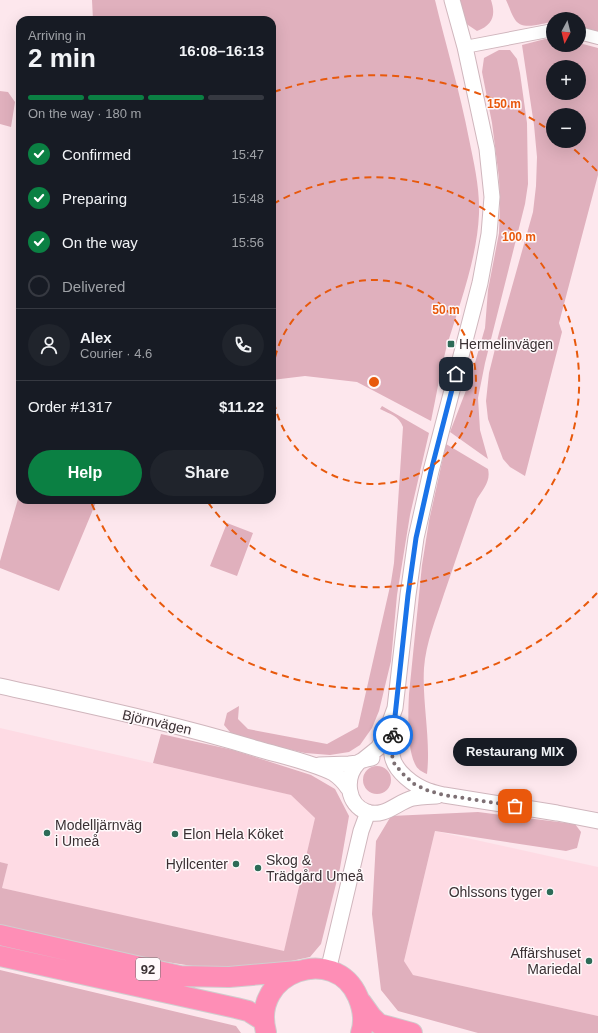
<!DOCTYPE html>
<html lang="en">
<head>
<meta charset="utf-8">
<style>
  :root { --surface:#171b24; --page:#20242c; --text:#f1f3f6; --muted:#9ea1a6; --line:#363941; --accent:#0b8043 }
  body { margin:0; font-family:Arial,sans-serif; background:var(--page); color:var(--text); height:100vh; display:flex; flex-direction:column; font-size:15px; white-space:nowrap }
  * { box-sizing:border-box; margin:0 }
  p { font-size:13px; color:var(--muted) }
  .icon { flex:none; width:22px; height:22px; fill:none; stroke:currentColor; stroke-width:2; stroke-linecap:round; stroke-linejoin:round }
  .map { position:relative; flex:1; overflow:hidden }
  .side { position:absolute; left:16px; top:16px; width:260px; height:488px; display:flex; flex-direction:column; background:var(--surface); border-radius:12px; box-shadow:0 4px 16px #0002 }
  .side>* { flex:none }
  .needle { width:26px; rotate:187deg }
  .fabs { position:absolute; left:546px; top:12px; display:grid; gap:8px }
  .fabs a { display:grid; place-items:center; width:40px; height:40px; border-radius:50%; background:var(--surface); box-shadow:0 4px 16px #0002; font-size:20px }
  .pin { position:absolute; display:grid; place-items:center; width:34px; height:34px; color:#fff; margin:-17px; border-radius:8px; box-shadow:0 2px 6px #0006 }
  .courier { position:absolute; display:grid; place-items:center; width:40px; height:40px; margin:-20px; border:3px solid #1a73e8; border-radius:50%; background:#fff; color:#222; box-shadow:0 1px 5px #0007 }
  .bubble { position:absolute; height:28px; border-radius:14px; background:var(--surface); box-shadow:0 4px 16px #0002; font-size:13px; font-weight:700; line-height:28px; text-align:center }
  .summary em { font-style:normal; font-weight:700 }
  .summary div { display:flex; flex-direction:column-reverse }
  .summary { display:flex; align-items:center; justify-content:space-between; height:68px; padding:0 12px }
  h1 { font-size:26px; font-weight:700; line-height:30px }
  .bar { display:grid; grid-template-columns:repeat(4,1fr); gap:6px 4px; align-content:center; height:48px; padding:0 12px }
  .bar i { height:5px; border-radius:3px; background:var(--line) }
  .bar .on { background:var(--accent) }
  .bar p { grid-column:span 4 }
  .line { display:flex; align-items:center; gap:10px; padding:0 12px; border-top:1px solid var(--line) }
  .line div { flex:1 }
  .round { display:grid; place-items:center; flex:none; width:42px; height:42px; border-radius:21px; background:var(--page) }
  ol { padding:0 12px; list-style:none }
  li { display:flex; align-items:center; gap:12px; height:44px }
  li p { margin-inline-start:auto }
  li .icon { padding:4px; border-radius:50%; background:var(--accent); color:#fff; stroke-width:4 }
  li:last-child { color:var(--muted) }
  li i { width:22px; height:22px; border:2px solid var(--line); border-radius:50% }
  .primary-button { display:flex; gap:8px; margin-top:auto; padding:8px 12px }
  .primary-button a { flex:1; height:46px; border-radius:24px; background:var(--accent); color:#fff; font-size:16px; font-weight:700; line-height:46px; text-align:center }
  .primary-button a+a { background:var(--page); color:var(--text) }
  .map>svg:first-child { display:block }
  .built { fill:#fedbe4 }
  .green { fill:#e0b0bd; fill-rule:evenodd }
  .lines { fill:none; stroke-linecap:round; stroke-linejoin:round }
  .minor-casing { stroke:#d0b6bd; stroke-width:14 }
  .tertiary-casing { stroke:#d0b6bd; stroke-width:17 }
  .trunk-casing { stroke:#d0cdce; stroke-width:22 }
  .minor { stroke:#fff; stroke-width:12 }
  .tertiary { stroke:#fff; stroke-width:15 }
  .trunk { stroke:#fe8eb6; stroke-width:20 }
  .done { stroke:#7e7074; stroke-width:4; stroke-dasharray:0 7.2 }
  .route { stroke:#1a73e8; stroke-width:5 }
  .ring { fill:none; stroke:#e8590c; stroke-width:2; stroke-dasharray:7 5 }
  .poi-dot { fill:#2d6b57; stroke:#fff9fb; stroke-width:1.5 }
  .labels { text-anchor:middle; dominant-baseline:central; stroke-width:3; stroke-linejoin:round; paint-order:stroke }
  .shield { fill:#fff9fb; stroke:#756c6f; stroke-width:1 }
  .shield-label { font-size:13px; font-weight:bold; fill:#3a3033 }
  .poi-label { font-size:14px; fill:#3a3033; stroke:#fff9fb; text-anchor:start }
  .street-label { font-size:14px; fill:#3a3033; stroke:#fff9fb }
  .centre { fill:#e8590c; stroke:#fff9fb; stroke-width:2 }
  .ring-label { font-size:12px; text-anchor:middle; font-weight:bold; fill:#e8590c; stroke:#fff9fb; stroke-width:3; stroke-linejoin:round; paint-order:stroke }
</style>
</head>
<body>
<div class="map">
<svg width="598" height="1033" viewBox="0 0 598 1033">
  <rect width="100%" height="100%" fill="#fde7ed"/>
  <path class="built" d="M0 728 292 795 315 818 284 952 2 888 8 864 0 862Z
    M435 831 598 867V1016L412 975 404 961Z"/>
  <path class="green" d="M92 0H435C446 46 460 92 469 139 474 163 480 189 479 214 477 260 459 305 446 349 440 373 436 397 431 421L357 382 305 376 272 380V20H93Z
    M459 0H491C496 15 493 25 477 31L465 23Z
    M506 0H598V33L579 27V19H553V22C541 23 521 32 514 18 511 13 509 6 506 0Z
    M545 39H553V45H579V43L598 48V175L559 323 562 332 525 476 510 467 503 459 488 419 486 401 489 373 499 333 533 212 536 186 537 157 534 125 522 45ZM553 67H579V93H553ZM553 115H579V141H553Z
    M499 50H510L517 59 520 73 527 123 528 184 525 204 485 363 478 398 480 430 488 459 450 432 470 380 485 328 488 290 499 233 500 206 499 178 492 123 482 72 484 58Z
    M0 91 8 92 15 102 11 127 0 124Z
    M382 406 429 433 410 515 397 595 391 661 379 711 372 728 360 745 349 752 330 755 305 753 236 737 230 732 224 725 227 713 239 706 238 719 248 729 327 744 358 727 391 582 394 563 403 427C399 416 390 414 380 409Z
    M446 444 488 469C491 481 483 489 477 499 465 531 455 563 444 594 436 619 426 642 424 668 422 703 431 739 427 774 422 772 417 769 415 764 407 749 408 712 409 694L422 565 429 521Z
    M20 492V500H97L59 591 0 568V561Z
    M227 523 253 533 237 576 210 566Z
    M161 734 233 750 311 775 335 789 349 816 340 868 321 944 310 957 263 967 212 969 147 959 0 925V862L8 864 2 888 284 951 315 818 291 795 153 763Z
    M363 780a14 14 0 1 1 28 0a14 14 0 1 1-28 0Z
    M478 812 575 824 581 832 577 848 566 851 435 831 404 961 413 975 598 1016V1033H478L398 1011 381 990 372 914 376 841 391 816Z
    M0 970 236 1026 241 1033H0Z"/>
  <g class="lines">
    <defs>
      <path id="minor" d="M579 33 598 38
        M465 47 553 30"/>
      <path id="tertiary" d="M0 686C86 705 173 723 258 749 282 756 311 762 333 773 339 777 344 782 348 788
        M394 723C393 733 391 744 392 755 394 771 414 786 429 791 434 793 439 794 444 795L557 813 598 821
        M372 758C367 759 361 760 358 763 344 778 347 805 367 812 385 818 397 802 413 798 421 797 429 796 437 796
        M363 760 378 748 384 738 395 708 408 595 416 538 431 471 480 283 489 234 492 197 487 149 465 47 452 0
        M319 765 349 764 358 763
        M328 971 361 831 368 812"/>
      <path id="trunk" d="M0 935 180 976 229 977 298 971
        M0 956 236 1008 248 1011 264 1021
        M361 1002 371 1016 379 1024 412 1033
        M266 1032C250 972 335 943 358 997 363 1009 365 1021 361 1033"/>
    </defs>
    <use href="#minor" class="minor-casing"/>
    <use href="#tertiary" class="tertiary-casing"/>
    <use href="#trunk" class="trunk-casing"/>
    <use href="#minor" class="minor"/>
    <use href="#tertiary" class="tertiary"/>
    <use href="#trunk" class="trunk"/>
  </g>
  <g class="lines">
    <path class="done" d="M393 735 392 755 394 763 402 773 414 784 429 791 444 795 515 806"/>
    <path class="route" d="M393 735 408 595 416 538 431 471 456 374"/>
  </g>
  <g class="ring">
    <path d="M272 381A102 102 0 1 1 272 383"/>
    <path d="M273 204A205 205 0 1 1 207 501"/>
    <path d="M597 593A307 307 0 0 1 91 502M274 92A307 307 0 0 1 552 132M565 142A307 307 0 0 1 597 171"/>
  </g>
  <g class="poi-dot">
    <rect x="447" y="340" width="8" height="8" rx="2"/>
    <circle cx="47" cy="833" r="4"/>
    <circle cx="175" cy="834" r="4"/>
    <circle cx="236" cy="864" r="4"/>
    <circle cx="258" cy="868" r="4"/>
    <circle cx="550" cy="892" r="4"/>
    <circle cx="589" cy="961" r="4"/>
  </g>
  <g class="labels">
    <rect class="shield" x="136" y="958" width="24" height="22" rx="3"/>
    <g class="shield-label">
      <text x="148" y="969">92</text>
    </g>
    <g class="poi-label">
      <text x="459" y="344">Hermelinvägen</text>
      <text x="55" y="825">Modelljärnväg<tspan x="55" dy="16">i Umeå</tspan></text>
      <text x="183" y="834">Elon Hela Köket</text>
      <text x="266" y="860">Skog &amp;<tspan x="266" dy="16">Trädgård Umeå</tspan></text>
      <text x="228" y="864" text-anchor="end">Hyllcenter</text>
      <text x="542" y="892" text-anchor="end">Ohlssons tyger</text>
      <text x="581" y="953" text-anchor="end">Affärshuset<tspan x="581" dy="16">Mariedal</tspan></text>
    </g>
    <g class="street-label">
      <text transform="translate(157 722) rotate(13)">Björnvägen</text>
    </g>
  </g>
  <circle cx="374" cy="382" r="6" class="centre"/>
  <g class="ring-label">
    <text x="504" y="108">150 m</text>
    <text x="519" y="241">100 m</text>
    <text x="446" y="314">50 m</text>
  </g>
</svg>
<div class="fabs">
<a><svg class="needle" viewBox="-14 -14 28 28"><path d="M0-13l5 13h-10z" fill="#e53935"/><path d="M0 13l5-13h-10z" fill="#9ea1a6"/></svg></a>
<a>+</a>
<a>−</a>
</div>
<div class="pin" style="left:515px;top:806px;background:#ea580c"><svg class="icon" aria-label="bag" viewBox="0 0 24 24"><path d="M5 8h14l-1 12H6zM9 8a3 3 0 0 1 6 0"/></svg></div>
<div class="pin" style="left:456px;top:374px;background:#1f2937"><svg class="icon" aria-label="home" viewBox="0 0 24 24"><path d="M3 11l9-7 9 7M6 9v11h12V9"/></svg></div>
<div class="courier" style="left:393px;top:735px"><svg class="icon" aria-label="bike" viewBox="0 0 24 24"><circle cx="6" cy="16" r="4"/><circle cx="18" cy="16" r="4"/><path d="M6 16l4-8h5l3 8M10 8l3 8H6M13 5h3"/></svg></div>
<div class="bubble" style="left:453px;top:738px;width:124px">Restaurang MIX</div>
<section class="side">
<div class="summary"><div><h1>2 min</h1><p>Arriving in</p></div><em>16:08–16:13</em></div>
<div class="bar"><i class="on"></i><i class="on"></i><i class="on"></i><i></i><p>On the way · 180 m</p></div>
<ol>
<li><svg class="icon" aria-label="check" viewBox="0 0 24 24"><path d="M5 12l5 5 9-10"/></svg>Confirmed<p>15:47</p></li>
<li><svg class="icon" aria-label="check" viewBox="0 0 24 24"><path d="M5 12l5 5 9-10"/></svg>Preparing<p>15:48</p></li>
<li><svg class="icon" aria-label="check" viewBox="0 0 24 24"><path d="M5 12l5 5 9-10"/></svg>On the way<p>15:56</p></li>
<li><i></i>Delivered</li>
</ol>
<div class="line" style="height:72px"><a class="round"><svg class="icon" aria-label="person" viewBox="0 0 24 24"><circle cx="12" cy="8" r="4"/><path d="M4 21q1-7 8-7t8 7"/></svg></a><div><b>Alex</b><p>Courier · 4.6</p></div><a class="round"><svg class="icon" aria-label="phone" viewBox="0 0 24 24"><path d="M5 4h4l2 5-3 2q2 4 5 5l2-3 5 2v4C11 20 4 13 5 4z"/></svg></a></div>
<div class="line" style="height:52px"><div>Order #1317</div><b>$11.22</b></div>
<div class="primary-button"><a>Help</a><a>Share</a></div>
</section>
</div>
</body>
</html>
